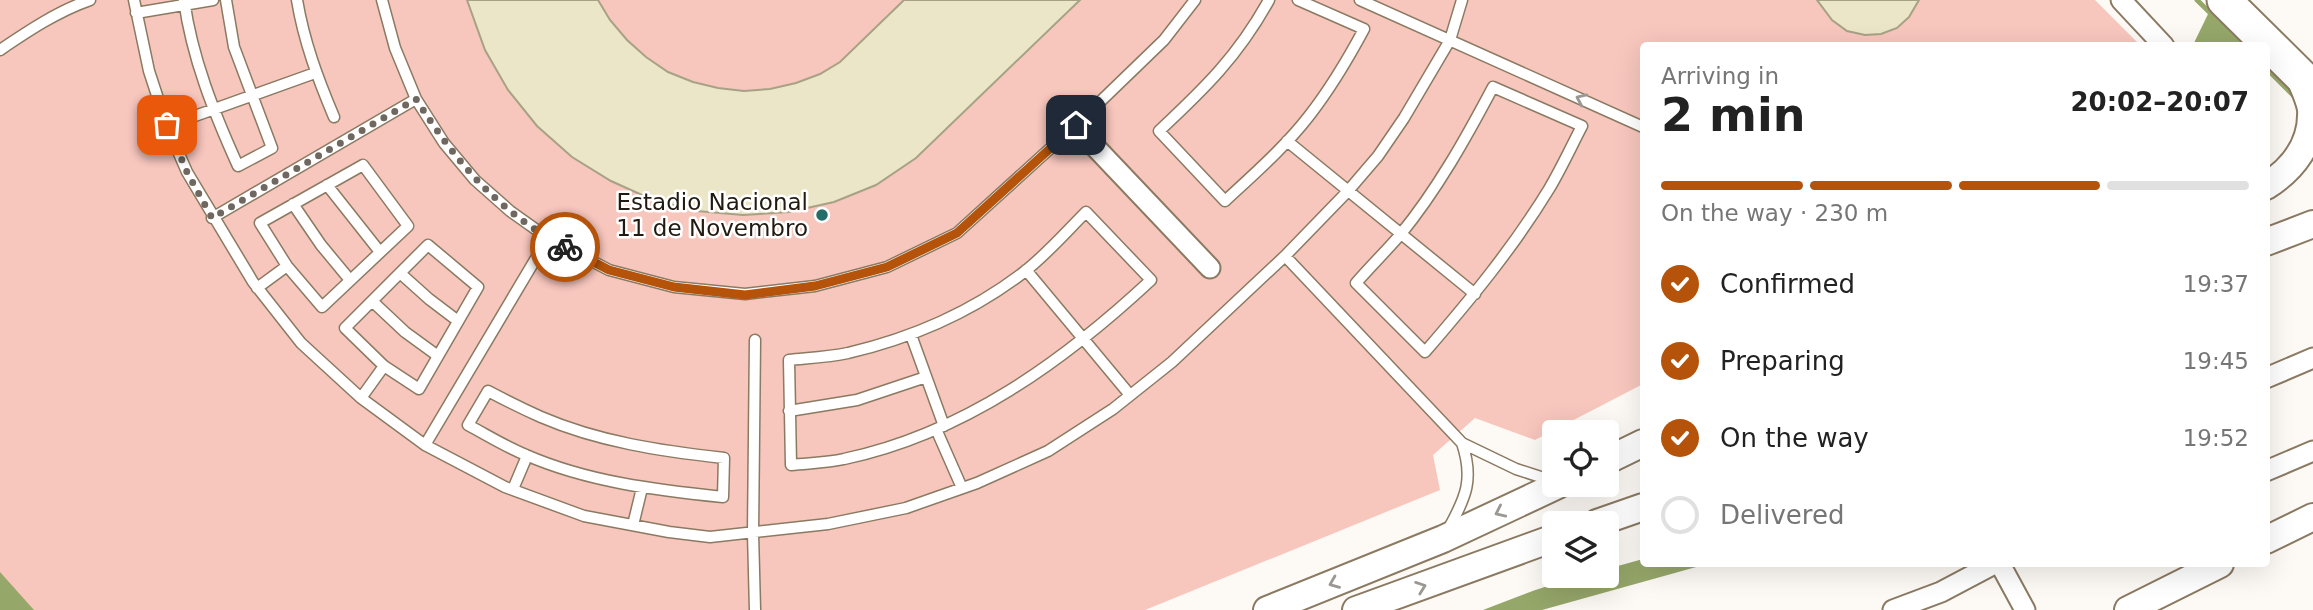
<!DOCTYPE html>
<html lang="en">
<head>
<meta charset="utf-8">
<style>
  :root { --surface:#fff; --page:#f6f6f6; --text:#222; --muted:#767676; --line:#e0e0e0; --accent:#b45309 }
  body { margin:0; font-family:"DejaVu Sans",sans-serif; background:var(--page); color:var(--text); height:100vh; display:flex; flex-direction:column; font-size:26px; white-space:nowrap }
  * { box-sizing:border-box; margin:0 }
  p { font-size:23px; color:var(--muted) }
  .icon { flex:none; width:38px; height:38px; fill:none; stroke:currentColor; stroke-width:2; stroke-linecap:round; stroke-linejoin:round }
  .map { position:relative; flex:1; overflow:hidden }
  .drawer { position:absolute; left:1640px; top:42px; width:630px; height:525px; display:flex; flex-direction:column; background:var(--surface); border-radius:7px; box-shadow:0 7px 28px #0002 }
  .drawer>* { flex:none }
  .tools { position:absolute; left:1542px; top:420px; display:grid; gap:14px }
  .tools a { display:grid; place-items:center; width:77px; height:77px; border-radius:7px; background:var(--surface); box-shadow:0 7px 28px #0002; font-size:35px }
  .pin { position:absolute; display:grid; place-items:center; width:60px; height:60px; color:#fff; margin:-30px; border-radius:14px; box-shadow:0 4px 10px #0006 }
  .courier { position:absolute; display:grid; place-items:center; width:70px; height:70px; margin:-35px; border:5px solid #b45309; border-radius:50%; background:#fff; color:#222; box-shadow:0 2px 9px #0007 }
  .overview em { font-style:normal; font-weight:700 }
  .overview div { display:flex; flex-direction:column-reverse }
  .overview { display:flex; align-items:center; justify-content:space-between; height:119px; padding:0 21px }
  h1 { font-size:46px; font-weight:700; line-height:52px }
  .bar { display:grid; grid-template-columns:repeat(4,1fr); gap:10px 7px; align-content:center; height:84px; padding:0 21px }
  .bar i { height:9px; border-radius:5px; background:var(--line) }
  .bar .on { background:var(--accent) }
  .bar p { grid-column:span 4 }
  ol { padding:0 21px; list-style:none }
  li { display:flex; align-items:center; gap:21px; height:77px }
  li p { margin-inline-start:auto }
  li .icon { padding:7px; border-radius:50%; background:var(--accent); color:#fff; stroke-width:4 }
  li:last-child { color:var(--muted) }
  li i { width:38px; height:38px; border:4px solid var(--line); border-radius:50% }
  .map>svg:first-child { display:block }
  .green { fill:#f7c6bd }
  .water { fill:#96a76a }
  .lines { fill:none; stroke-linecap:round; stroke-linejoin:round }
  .stream { stroke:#96a76a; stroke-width:5 }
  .building { fill:#ece6c8; stroke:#a7a285; stroke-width:2 }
  .lane-casing { stroke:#8b7a62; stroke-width:13 }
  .street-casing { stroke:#8b7a62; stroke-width:23 }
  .secondary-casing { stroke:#8b7a62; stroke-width:30 }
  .highway-casing { stroke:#8b7a62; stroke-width:37 }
  .lane { stroke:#fff; stroke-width:10 }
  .street { stroke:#fff; stroke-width:19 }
  .secondary { stroke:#fff; stroke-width:26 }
  .highway { stroke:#fff; stroke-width:33 }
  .oneway { stroke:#9b9894 }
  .done { stroke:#6e6860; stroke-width:7; stroke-dasharray:0 12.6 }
  .route { stroke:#b45309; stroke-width:9 }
  .poi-dot { fill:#236d69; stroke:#fff; stroke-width:2.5 }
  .labels { text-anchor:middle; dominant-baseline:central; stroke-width:5; stroke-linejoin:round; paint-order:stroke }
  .poi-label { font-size:23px; fill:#211a11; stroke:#fff; text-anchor:end }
</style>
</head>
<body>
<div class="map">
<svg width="2313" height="610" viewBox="0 0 2313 610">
  <rect width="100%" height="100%" fill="#fdf9f4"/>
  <path class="green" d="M0 0H2095L2140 45 1643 46V384L1535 440 1475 418 1433 455 1440 490 1145 610H0Z"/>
  <path class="water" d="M2209 12 2244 45H2193Z
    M1643 559V564H1707L1542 610H1483C1523 595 1563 576 1606 576L1607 569Z
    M0 572 34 610H0Z"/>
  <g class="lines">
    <path class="stream" d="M2197 0 2244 46
      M2266 68 2296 98"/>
  </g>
  <path class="building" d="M467 0H598L610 20 627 40 646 57 668 72 693 82 718 88 744 91 770 89 796 83 820 74 840 62 904 0H1080L916 158 876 185 834 202 789 212 743 215 697 211 653 200 611 181 572 157 537 126 508 90 485 50Z
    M1817 0H1919L1909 17 1897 28 1881 34 1865 35 1847 31 1832 20Z"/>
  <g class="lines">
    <defs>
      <path id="lane" d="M134 0 149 71 167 126 187 172 253 282 301 343 361 398 425 445 505 487 584 516 669 532 710 537 828 524 906 508 977 483 1048 451 1113 409 1172 362 1285 256 1348 191 1378 156 1404 118 1450 40 1462 0
        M184 0C192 58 214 113 238 166L272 148 234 47 226 0
        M297 0C304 42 318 79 334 117
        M382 0 395 48 416 99 444 143 475 180 510 211 548 238 609 270 674 287 745 294 815 286 887 267 957 233 1076 125 1164 40 1195 0
        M1269 0C1238 56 1205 88 1159 131L1225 201C1254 174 1285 147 1309 116 1330 89 1348 59 1364 29L1298 0
        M1360 0 1643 127
        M136 13 213 0
        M0 50C28 31 58 11 90 0
        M1493 87 1582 126C1571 147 1561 169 1549 189 1513 248 1470 300 1425 352L1356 283C1370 267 1386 251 1400 235 1437 190 1466 138 1493 87Z
        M167 126 315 73
        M1287 141 1475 294
        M363 165 408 226 322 307 287 266 260 223Z
        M327 185 380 252
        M293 204 321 245 350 280
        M1086 212 1151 280C1064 361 963 434 844 459 827 463 808 463 791 465L789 360C808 358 829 357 848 353 912 338 972 312 1024 272 1046 255 1066 232 1086 212Z
        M212 218 416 99
        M428 245 478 287 419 389 384 366 345 328Z
        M1285 256 1462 443 1516 469 1553 481
        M1026 270 1130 395
        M400 273 429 299 458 321
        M257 288 287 266
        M372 301 405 332 438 356
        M911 335 944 426
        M755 340 753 533 755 610
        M488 391C505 400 523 409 541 417 599 442 661 451 724 458L723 497C656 490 588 482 526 455 506 447 487 435 468 425Z
        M361 398 384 366
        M789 411 857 400 926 377
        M936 429 962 488
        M425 445 548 238
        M513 489 527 456
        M633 525 642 488
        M1449 528C1466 497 1474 479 1462 443"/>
      <path id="street" d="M2121 0 2164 46
        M1062 112 1210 268
        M2266 378 2313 358
        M2266 471 2313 451
        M2000 564 2025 610
        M1893 610 1941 592 1994 564"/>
      <path id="secondary" d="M2266 186C2293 169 2313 144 2311 109 2309 97 2302 84 2297 72
        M2266 242 2313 224
        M1606 461 1643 443
        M1597 523 1643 507
        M2266 540 2313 517
        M1267 610 1443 539 1558 485
        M1356 610 1554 538
        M2128 610 2220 564"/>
      <path id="highway" d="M2224 0 2313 88"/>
    </defs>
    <use href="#lane" class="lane-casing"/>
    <use href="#street" class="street-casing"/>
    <use href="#secondary" class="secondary-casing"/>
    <use href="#highway" class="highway-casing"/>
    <use href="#lane" class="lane"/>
    <use href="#street" class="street"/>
    <use href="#secondary" class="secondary"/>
    <use href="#highway" class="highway"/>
  </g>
  <defs><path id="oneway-chevron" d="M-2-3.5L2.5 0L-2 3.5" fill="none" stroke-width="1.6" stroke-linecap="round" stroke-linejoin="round" transform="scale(1.75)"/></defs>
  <g class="oneway">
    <use href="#oneway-chevron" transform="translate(1581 99) rotate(-156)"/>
    <use href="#oneway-chevron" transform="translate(1500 512) rotate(155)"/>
    <use href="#oneway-chevron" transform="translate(1334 583) rotate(158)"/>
    <use href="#oneway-chevron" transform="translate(1421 587) rotate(-20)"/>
  </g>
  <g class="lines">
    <path class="done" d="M167 125 187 172 212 218 416 99C457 163 497 211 565 247"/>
    <path class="route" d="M565 247 609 270 674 287 745 295 815 286 887 267 957 233 1076 125"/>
  </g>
  <circle class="poi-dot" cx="822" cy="215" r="7"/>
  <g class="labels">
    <g class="poi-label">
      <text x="808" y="202">Estadio Nacional<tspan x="808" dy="26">11 de Novembro</tspan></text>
    </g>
  </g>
</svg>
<div class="tools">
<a><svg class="icon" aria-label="locate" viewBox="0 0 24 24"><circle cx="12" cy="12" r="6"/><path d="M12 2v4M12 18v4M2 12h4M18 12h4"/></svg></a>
<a><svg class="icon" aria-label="layers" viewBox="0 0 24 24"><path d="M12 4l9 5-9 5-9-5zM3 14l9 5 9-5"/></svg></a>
</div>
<div class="pin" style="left:167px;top:125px;background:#ea580c"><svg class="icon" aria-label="bag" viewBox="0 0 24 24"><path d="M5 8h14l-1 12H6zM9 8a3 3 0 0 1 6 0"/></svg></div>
<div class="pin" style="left:1076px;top:125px;background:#1f2937"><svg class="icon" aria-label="home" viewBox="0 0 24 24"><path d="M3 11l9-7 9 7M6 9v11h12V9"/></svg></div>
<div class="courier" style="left:565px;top:247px"><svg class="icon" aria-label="bike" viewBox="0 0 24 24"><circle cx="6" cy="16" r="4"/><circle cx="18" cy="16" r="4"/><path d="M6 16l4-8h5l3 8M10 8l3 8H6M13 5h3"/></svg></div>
<section class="drawer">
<div class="overview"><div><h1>2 min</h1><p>Arriving in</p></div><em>20:02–20:07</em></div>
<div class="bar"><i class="on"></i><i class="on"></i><i class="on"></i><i></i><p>On the way · 230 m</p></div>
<ol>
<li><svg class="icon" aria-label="check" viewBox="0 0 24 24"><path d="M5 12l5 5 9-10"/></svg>Confirmed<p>19:37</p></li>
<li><svg class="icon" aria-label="check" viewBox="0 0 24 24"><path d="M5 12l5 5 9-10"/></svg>Preparing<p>19:45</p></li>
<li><svg class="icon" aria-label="check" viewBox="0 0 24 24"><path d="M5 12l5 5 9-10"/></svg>On the way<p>19:52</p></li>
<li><i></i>Delivered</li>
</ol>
</section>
</div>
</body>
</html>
